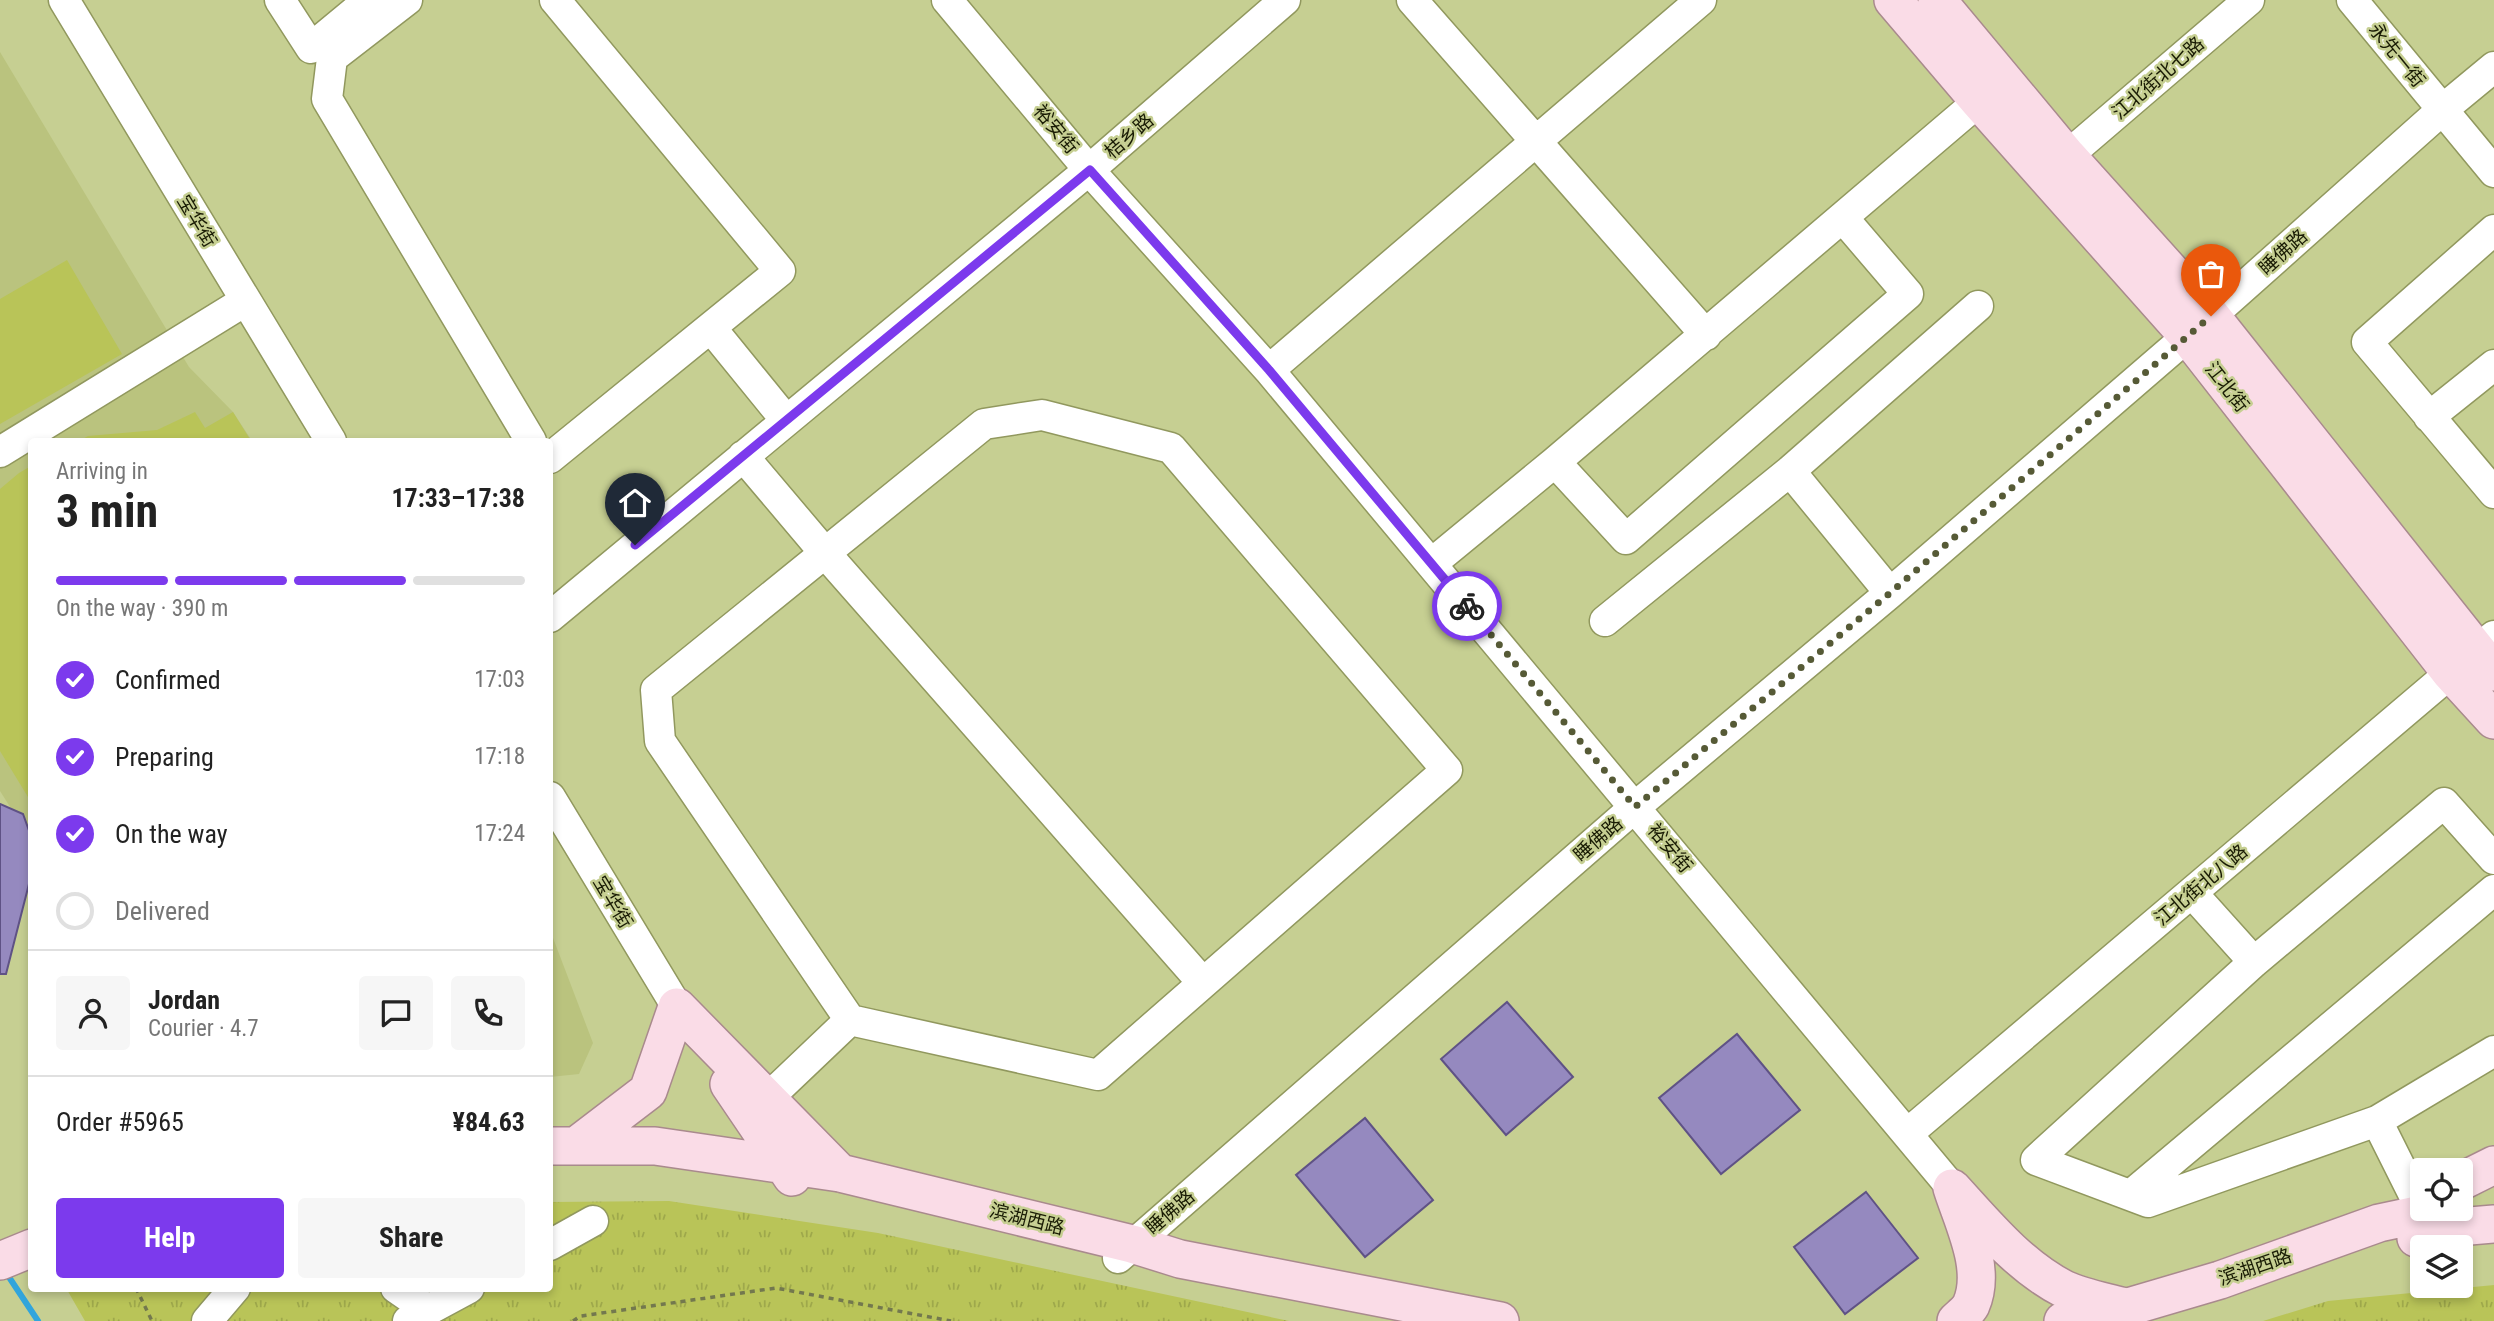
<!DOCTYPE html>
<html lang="en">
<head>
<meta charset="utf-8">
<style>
  :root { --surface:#fff; --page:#f6f6f6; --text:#222; --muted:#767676; --line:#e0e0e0; --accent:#7c3aed }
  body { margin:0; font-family:"Roboto Condensed","Noto Sans SC",sans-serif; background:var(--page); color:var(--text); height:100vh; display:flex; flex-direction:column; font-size:26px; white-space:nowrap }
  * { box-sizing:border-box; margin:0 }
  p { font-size:23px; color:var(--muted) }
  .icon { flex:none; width:38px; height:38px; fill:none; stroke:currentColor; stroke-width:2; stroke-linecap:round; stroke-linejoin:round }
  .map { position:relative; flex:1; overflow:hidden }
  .side { position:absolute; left:28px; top:438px; width:525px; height:854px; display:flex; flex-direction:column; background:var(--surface); border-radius:7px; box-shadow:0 4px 10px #0003 }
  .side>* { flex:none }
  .controls { position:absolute; left:2410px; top:1158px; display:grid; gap:14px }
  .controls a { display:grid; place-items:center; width:63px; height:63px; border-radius:7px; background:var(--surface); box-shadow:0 4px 10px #0003; font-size:35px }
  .pin { position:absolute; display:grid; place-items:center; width:60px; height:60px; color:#fff; margin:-72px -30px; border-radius:50% 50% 50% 0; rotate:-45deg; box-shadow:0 0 7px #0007 }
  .pin .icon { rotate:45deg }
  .courier { position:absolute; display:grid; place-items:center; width:70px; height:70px; margin:-35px; border:5px solid #7c3aed; border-radius:50%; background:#fff; color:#222; box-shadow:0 2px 9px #0007 }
  .headline em { font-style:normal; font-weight:700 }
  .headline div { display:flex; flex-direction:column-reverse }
  .headline { display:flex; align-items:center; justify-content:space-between; height:119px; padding:0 28px }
  h1 { font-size:46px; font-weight:700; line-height:52px }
  .bar { display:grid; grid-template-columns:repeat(4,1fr); gap:10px 7px; align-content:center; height:84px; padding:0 28px }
  .bar i { height:9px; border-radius:5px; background:var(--line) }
  .bar .on { background:var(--accent) }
  .bar p { grid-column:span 4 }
  .line { display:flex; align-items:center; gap:18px; padding:0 28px; border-top:2px solid var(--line) }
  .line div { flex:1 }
  .round { display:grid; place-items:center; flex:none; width:74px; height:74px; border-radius:7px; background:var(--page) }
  ol { padding:0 28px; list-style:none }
  li { display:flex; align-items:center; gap:21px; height:77px }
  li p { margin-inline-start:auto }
  li .icon { padding:7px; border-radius:50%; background:var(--accent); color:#fff; stroke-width:4 }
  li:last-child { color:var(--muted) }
  li i { width:38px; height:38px; border:4px solid var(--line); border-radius:50% }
  .primary-button { display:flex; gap:14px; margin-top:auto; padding:14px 28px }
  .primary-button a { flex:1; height:80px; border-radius:7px; background:var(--accent); color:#fff; font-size:28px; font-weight:700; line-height:80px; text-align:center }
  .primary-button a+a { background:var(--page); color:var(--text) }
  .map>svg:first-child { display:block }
  .built { fill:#bac37e }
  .grass { fill:#b9c458 }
  .park { fill:url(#park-tufts) }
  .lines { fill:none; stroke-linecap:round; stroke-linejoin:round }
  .stream { stroke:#31a5dc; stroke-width:6 }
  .building { fill:#9589bf; stroke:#5f5285; stroke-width:2 }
  .minor-casing { stroke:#91985e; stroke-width:33 }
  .major-casing { stroke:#a98a8d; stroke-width:40 }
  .path { stroke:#73784e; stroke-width:3.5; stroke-dasharray:5 5; stroke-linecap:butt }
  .minor { stroke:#fff; stroke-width:30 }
  .major { stroke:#fadce7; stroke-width:37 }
  .done { stroke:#565a36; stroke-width:7; stroke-dasharray:0 12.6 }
  .route { stroke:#7c3aed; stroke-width:9 }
  .labels { text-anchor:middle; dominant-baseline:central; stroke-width:5; stroke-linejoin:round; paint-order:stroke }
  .street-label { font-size:19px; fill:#191b04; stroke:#c6cf92 }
</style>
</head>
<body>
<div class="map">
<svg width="2494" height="1321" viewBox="0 0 2494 1321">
  <defs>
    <pattern id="park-tufts" width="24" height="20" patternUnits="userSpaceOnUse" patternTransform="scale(1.75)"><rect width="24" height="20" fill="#b9c458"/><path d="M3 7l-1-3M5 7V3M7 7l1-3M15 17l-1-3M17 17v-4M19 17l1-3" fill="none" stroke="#9ea84b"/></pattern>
  </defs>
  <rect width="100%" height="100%" fill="#c6cf92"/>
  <path class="built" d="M0 52 189 367 233 412 252 441H32L31 840 0 791Z
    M550 930 593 1043 579 1074 550 1077Z"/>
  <path class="grass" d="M67 260 122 354 0 424V299Z
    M195 412 205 428 233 412 251 441H79L88 436 157 430Z
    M31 466V802L0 751V489L19 473Z"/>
  <path class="park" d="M669 1201 878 1233 1289 1321H85L66 1288H550V1202Z
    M2494 1285V1321H2263L2328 1301Z"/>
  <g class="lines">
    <path class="stream" d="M5 1271 38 1321"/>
  </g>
  <path class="building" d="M0 804 23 814 32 839V872L6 974H0Z
    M1507 1002 1573 1077 1506 1135 1441 1059Z
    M1737 1034 1800 1110 1721 1174 1659 1098Z
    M1365 1118 1433 1200 1365 1257 1296 1175Z
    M1866 1192 1918 1258 1845 1314 1794 1247Z"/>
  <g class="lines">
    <defs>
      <path id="minor" d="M64 0 331 441
        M280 0 311 48 369 0
        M407 0 332 58 327 99 531 441
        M947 0 1089 170 1269 370 1952 1188
        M1412 0 1706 335
        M2352 0 2494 172
        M2067 156 2249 0
        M2494 230 2367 342 2494 493
        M711 328 785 419
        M1269 370 1701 0
        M1042 415 1171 448 1447 770 1098 1075 850 1020 660 741 656 690 984 424Z
        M2429 417 2494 365
        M0 452 245 301
        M743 456 825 553 1203 983
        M550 458 780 271 555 0
        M1555 462 1626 539 1908 294 1843 218
        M1790 471 1890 593
        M1431 564 1555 462 1979 101
        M550 617 1089 170 1285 0
        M1605 621 1790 471 1978 306
        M550 797 677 1007
        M2494 859 2444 803 2254 962 2036 1160 2148 1202 2377 1121 2494 1051
        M2192 893 2254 962
        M767 1099 850 1020
        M2377 1121 2418 1203
        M1907 1134 2494 636
        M2131 1195 2494 890
        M550 1245 593 1221
        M1118 1258 1635 807 1890 593 2211 316 2442 110 2494 67
        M396 1288 428 1310
        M207 1321 235 1288
        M408 1321 469 1288"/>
      <path id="major" d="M1893 0 1979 101 2187 335 2451 673 2494 720
        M1937 0 2067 156 2211 316 2494 672
        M677 1007 840 1173
        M729 1084 792 1177
        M550 1146H655L840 1173 1132 1244 1180 1259 1500 1321
        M576 1146 648 1091 677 1007
        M2460 1182 2494 1165
        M2416 1238 2458 1227 2494 1224
        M0 1261 32 1248
        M1956 1321C1961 1316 1968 1311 1971 1305 1987 1269 1963 1223 1952 1188 1985 1224 2019 1266 2064 1289 2081 1297 2102 1301 2121 1306
        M2063 1321 2125 1308 2220 1280 2379 1223 2445 1209"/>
    </defs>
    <use href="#minor" class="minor-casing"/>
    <use href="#major" class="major-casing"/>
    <path class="path" d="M136 1288 152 1321
      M573 1321 581 1316 776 1288 951 1321"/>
    <use href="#minor" class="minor"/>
    <use href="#major" class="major"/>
  </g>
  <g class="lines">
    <path class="done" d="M1467 606 1635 807 1890 593 2211 316"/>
    <path class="route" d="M635 545 1090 170 1269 370 1467 606"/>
  </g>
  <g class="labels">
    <g class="street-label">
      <text transform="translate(2397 55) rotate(51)">永先一街</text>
      <text transform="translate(2158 78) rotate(-41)">江北街北七路</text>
      <text transform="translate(1056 129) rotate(50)">裕安街</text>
      <text transform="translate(1129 136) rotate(-41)">桔乡路</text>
      <text transform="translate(197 221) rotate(59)">宝华街</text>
      <text transform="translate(2283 252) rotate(-42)">睡佛路</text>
      <text transform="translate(2227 387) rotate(52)">江北街</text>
      <text transform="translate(1598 839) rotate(-41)">睡佛路</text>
      <text transform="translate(1670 848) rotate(50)">裕安街</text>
      <text transform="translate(2201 885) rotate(-40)">江北街北八路</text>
      <text transform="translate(613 902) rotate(59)">宝华街</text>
      <text transform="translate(1170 1212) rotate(-41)">睡佛路</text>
      <text transform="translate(1027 1219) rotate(14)">滨湖西路</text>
      <text transform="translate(2255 1267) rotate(-19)">滨湖西路</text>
    </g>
  </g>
</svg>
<div class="controls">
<a><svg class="icon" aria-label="locate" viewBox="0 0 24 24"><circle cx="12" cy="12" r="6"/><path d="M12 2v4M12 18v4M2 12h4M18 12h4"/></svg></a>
<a><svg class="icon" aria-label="layers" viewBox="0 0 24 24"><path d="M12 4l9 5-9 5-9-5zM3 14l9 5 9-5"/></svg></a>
</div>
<div class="pin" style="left:2211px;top:316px;background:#ea580c"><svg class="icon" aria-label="bag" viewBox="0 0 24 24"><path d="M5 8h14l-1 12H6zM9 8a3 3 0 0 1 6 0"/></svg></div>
<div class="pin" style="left:635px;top:545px;background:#1f2937"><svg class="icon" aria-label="home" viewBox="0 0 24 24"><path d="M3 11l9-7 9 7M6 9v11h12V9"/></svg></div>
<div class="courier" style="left:1467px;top:606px"><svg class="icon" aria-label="bike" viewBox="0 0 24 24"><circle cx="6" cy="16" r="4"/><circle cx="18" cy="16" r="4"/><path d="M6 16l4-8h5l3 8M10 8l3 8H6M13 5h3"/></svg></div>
<section class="side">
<div class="headline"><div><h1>3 min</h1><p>Arriving in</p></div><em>17:33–17:38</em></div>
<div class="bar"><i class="on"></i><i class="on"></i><i class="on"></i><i></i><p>On the way · 390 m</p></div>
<ol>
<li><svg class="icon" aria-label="check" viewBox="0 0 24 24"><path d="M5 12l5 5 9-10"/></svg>Confirmed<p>17:03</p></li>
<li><svg class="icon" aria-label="check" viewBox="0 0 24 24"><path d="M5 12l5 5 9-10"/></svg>Preparing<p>17:18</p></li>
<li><svg class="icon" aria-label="check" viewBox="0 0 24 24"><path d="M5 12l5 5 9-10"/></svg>On the way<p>17:24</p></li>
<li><i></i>Delivered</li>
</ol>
<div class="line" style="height:126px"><a class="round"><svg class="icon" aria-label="person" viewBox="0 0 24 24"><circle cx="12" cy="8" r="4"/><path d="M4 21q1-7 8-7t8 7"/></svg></a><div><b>Jordan</b><p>Courier · 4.7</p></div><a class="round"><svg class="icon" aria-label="chat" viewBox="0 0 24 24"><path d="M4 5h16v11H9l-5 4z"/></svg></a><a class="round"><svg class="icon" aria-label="phone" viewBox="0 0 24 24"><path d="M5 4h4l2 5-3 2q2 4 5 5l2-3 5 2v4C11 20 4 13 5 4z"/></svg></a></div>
<div class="line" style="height:91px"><div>Order #5965</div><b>¥84.63</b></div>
<div class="primary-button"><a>Help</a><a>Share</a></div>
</section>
</div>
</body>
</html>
